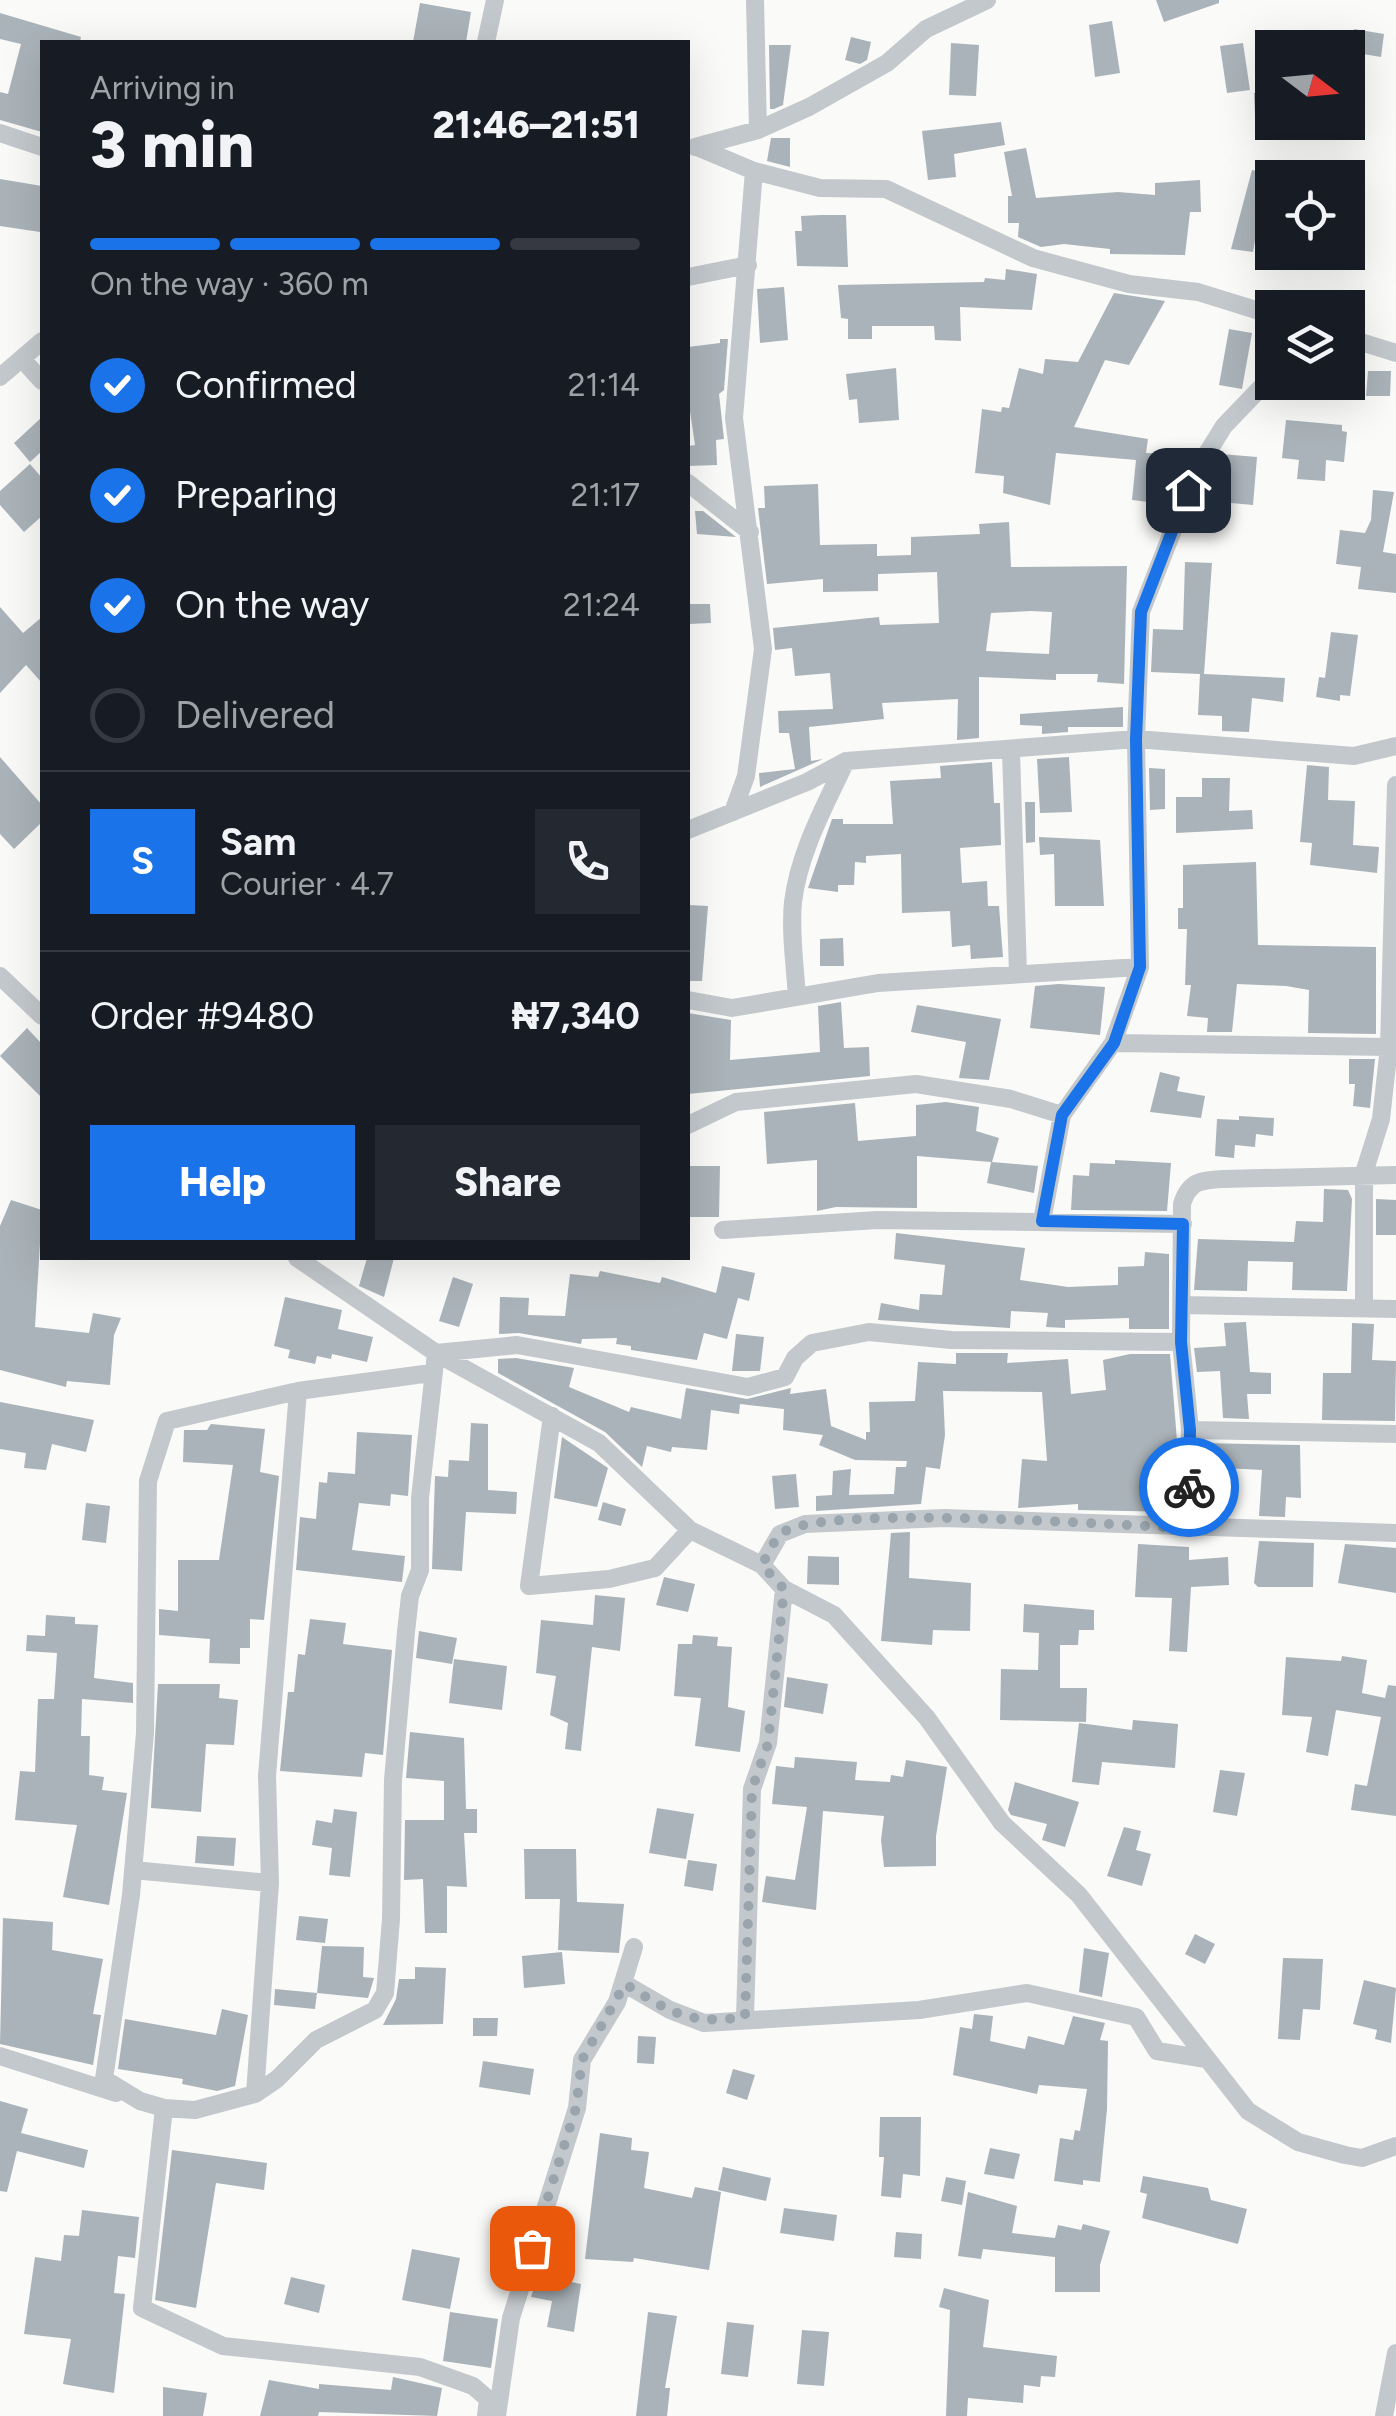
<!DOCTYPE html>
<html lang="en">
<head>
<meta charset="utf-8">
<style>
  :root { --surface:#171b24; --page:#242831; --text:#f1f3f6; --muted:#9ea1a6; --line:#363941; --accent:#1a73e8 }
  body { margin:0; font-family:Figtree,sans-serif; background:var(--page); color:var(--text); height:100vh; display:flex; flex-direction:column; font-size:38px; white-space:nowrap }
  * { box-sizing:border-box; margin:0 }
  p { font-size:32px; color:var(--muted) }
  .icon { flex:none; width:55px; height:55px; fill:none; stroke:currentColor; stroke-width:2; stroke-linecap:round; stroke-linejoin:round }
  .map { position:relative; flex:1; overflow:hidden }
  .drawer { position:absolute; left:40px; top:40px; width:650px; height:1220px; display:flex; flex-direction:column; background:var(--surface); border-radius:0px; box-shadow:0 10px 40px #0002 }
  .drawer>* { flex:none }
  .needle { width:65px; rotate:106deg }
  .controls { position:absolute; left:1255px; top:30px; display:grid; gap:20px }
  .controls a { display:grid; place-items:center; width:110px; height:110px; border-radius:0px; background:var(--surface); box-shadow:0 10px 40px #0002; font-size:50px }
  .pin { position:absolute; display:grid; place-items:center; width:85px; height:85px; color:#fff; margin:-42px; border-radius:20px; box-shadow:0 5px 15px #0006 }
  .courier { position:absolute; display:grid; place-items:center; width:100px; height:100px; margin:-50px; border:8px solid #1a73e8; border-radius:50%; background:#fff; color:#222; box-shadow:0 2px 12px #0007 }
  .overview em { font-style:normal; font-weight:800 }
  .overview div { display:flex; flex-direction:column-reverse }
  .overview { display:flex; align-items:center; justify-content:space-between; height:170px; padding:0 50px }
  h1 { font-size:65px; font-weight:800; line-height:75px }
  .bar { display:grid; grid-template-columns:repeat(4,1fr); gap:15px 10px; align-content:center; height:120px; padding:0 50px }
  .bar i { height:12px; border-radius:8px; background:var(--line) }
  .bar .selected { background:var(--accent) }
  .bar p { grid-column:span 4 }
  .line { display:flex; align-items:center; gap:25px; padding:0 50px; border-top:2px solid var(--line) }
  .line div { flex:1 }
  .round { display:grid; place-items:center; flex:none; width:105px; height:105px; border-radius:0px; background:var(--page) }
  ol { padding:0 50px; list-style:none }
  li { display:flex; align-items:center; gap:30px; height:110px }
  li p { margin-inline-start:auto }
  li .icon { padding:10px; border-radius:50%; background:var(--accent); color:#fff; stroke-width:4 }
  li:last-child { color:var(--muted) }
  li i { width:55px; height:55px; border:5px solid var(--line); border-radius:50% }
  .button { display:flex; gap:20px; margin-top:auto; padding:20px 50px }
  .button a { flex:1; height:115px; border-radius:0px; background:var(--accent); color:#fff; font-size:40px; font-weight:800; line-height:115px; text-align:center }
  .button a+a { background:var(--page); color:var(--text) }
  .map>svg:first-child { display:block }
  .building { fill:#aab3b9; fill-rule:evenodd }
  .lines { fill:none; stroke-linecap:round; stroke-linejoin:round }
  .minor { stroke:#c3c8cc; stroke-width:18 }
  .done { stroke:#99a4ac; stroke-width:10; stroke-dasharray:0 18 }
  .route { stroke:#1a73e8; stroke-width:12 }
</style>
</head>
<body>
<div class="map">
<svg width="1396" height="2416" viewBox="0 0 1396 2416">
  <rect width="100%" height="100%" fill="#fafaf8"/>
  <path class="building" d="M1156 0H1219V3L1164 22Z
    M420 3 471 12 466 42H413Z
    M0 13 81 37 80 42H42V132L0 120V92L8 94 21 44 0 39Z
    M1112 21 1120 73 1095 77 1089 25Z
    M1354 29 1384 34 1381 57 1351 52Z
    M851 37 871 42 867 60 860 64 845 60Z
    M951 43 979 45 976 96 949 95Z
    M1243 43 1250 90 1227 93 1220 46Z
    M769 45H791L783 105 774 109H770Z
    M1272 92V114L1255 116 1254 93Z
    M1001 122 1005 145 954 154 956 177 928 180 922 131Z
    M771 138H790V167L767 161Z
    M1026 148 1036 198 1118 192 1155 195V183L1200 180 1201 212H1190L1185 255 1110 254V249L1064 244 1041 247 1018 237 1019 223H1008V196H1012L1004 152Z
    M1252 170 1267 173 1253 252 1231 249Z
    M0 179 42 186 40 232 0 226Z
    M821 215H846L848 267 797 266 795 231H802L801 216Z
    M1006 269 1037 274 1032 310 960 307 961 341 935 340 934 326H872V339H848V319L841 318 838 285 984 282 985 278 1005 280Z
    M784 287 788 340 760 343 757 289Z
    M1114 293 1165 301 1129 365 1105 360 1074 427 1148 439 1146 453 1192 454 1165 516 1166 504 1132 500 1136 460 1056 453 1050 505 1003 493 1004 476 975 473 982 409 1001 412 1002 407 1009 408 1019 368 1043 374 1045 359 1078 362Z
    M1229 329 1252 333 1242 389 1219 385Z
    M720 339H728L724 390 719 394 724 439 716 440 717 465 688 466V446L695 445 688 398V347L720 343Z
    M896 368 899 420 859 423 857 399 849 400 846 374Z
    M1368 371H1391L1390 396H1366Z
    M42 417V451L30 462 14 443Z
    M1286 420 1342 425V431L1347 432 1344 462 1326 460 1325 481 1297 479 1299 460 1282 458Z
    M1221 454 1257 457 1253 505 1198 500Z
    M30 464 42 478V516L24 532 0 505V491Z
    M818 484 820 545 877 544V556L911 555V537L980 534 979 524 1009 522 1011 567 1127 566 1124 684 1097 682 1098 674H1056V680L979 677V738L957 740 958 699 882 703 884 719 809 727 811 761 823 759 760 787 759 773 795 769 789 733H779L778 711 833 709 830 673 795 676 792 648 775 650 773 628 879 617 880 625 939 623 937 572 878 574V591L823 592V579L767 584 758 508H765L764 486ZM1031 611 1052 612 1049 654 986 651 991 613Z
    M1373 490 1394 492 1383 552 1396 554V593L1358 589 1361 567 1336 564 1340 530 1365 533 1371 520Z
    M695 511H703L736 537 697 534Z
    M1185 562 1212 563 1204 674 1285 678 1283 702 1252 698 1249 732 1222 731V716L1198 715 1200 674 1151 672 1153 629 1183 630Z
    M688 604H710L711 623 688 624Z
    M0 607 23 633 42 617V683L26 665 0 693Z
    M1331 632 1358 635 1350 696 1340 695V701L1316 697 1319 677 1325 678Z
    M1123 707V727H1068V732L1042 734V726L1020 725V714Z
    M0 757 42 805V822L14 849 0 834Z
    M1069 757 1072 812 1040 813 1037 759Z
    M992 762 994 803H1000L1001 845 960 848 962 883 987 881 988 906H999L1003 957 971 959 970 945 952 947 950 911 902 913 901 854 866 856V863L855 862 854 885H838V892L808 888 832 819H843V824H893L890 781 941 778 940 766Z
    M1307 765 1329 767 1328 800 1355 801 1353 845 1379 847 1377 873 1310 865 1312 843 1300 842Z
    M1149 768 1165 769V809L1150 810Z
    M1202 778H1230L1229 811 1252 810 1253 829 1176 833V797H1202Z
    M1025 802H1035V842L1026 843Z
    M1039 837 1100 840 1104 906H1055L1054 854 1040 855Z
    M1256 862 1258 945 1376 947V1034L1308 1033 1309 990 1286 986 1237 984 1232 1032H1207L1208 1018 1187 1016 1191 985H1185L1187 929H1178V908H1183V865Z
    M688 905 708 906 702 981H688Z
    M843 938 844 966H820V939Z
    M1059 984 1105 987 1100 1035 1030 1028 1035 986Z
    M841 1002 844 1048 869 1047 870 1076 688 1094V1013L731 1020 730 1060 820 1052 818 1006Z
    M917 1005 1001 1019 989 1080 959 1078 966 1042 911 1032Z
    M27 1028 42 1044V1098L0 1056Z
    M1349 1059H1375L1370 1108 1353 1106 1355 1084H1349Z
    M1160 1072 1180 1077 1177 1091 1205 1096 1201 1118 1150 1112Z
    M946 1102 979 1107 976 1131 999 1138 992 1162 1038 1166 1034 1193 987 1183 991 1162 917 1156V1208L836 1207 817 1211V1160L767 1164 764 1112 855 1103 858 1141 916 1136V1105Z
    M1239 1116 1274 1118 1273 1136 1256 1134 1255 1147 1235 1145 1234 1158 1215 1156 1217 1119 1239 1120Z
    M1115 1160 1171 1163 1167 1211 1071 1210 1073 1175 1089 1176 1090 1163 1115 1164Z
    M688 1166H720L719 1217H688Z
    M1324 1189 1348 1190 1352 1199 1347 1291 1292 1290 1293 1262 1248 1261 1247 1291 1194 1290 1198 1239 1294 1242 1296 1221 1323 1222Z
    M1376 1199 1396 1200V1235H1376Z
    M11 1200 42 1210 35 1327 89 1333 93 1313 121 1318 114 1335 110 1385 67 1381 66 1387 0 1370V1226Z
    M896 1233 1025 1248 1020 1280 1068 1287 1118 1285V1267L1144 1266 1145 1252 1169 1254V1329H1129V1318L1065 1320V1328L1046 1327 1048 1313 1011 1311 1010 1328 878 1320 881 1303 919 1310 920 1294 942 1295 945 1265 894 1259Z
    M367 1258H394L384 1297 359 1286Z
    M722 1266 755 1273 749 1301 738 1298 727 1339 704 1333 697 1360 631 1350V1346L616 1344 617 1338 582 1339 581 1344 519 1333 499 1334 500 1297 529 1298 528 1315 565 1316 570 1274 598 1277 600 1271 660 1283 662 1277 716 1293Z
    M453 1277 473 1284 459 1327 439 1321Z
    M285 1297 342 1310 338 1329 373 1337 367 1362 332 1354 331 1359 317 1356 315 1364 288 1358 290 1350 274 1346Z
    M1246 1322 1250 1372 1271 1373V1394H1247L1249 1419 1223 1418 1220 1371 1197 1372 1194 1348 1226 1346 1224 1323Z
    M1352 1323 1374 1324 1372 1360 1396 1361 1395 1421 1322 1420 1323 1373H1351Z
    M736 1334 764 1337 760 1371H732Z
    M956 1353H1008L1007 1363 1068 1359 1071 1394 1106 1390 1103 1360 1130 1354H1170L1177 1441 1175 1512 1078 1510V1504L1018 1508 1022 1459 1047 1461 1042 1392 943 1391 945 1435 940 1469 926 1467 921 1504 816 1511V1496L832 1495 833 1471 851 1469 849 1495 894 1494 896 1467H906L907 1461 855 1460 819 1445 823 1435 783 1430 784 1409 740 1404 739 1414 711 1410 707 1450 672 1447 671 1452 647 1446 642 1467 605 1432 498 1373V1359L516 1358 574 1368 569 1387 629 1412 631 1407 681 1419 686 1388 747 1399 791 1388 790 1394 826 1389 831 1426 866 1440V1432H870L869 1402 915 1401 918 1362 956 1364Z
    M0 1402 94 1420 86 1452 52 1444 46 1470 24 1468 26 1453 0 1449Z
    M471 1423 488 1424V1490L517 1492 516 1514 466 1512 462 1571 432 1569 435 1476 448 1477 449 1460 469 1461Z
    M211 1424 265 1429 260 1472 279 1476 264 1620 250 1619V1648H240V1664L209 1663 210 1639 159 1635V1609L178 1611V1560H219L233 1465 183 1462 184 1430H207Z
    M357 1432 412 1435 408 1496 391 1494 390 1506 359 1503 352 1550 405 1556 402 1582 296 1570 300 1517 316 1519 319 1482 327 1483 328 1472 355 1474Z
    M562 1437 608 1468 597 1507 554 1498Z
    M1202 1443 1300 1445 1301 1498 1286 1497 1285 1517 1259 1516 1262 1470 1226 1468 1227 1490H1217L1218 1507 1201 1508Z
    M796 1474 799 1507 775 1509 772 1476Z
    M603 1502 626 1509 621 1526 598 1520Z
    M86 1503 110 1506 106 1543 82 1540Z
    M910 1532 909 1578 971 1583 970 1631 933 1630 932 1645 881 1641 891 1533Z
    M1259 1541 1314 1543 1313 1587H1258L1254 1583Z
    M1138 1544 1189 1547V1560L1228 1557 1229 1585 1191 1587 1187 1652 1169 1651 1172 1598 1135 1597Z
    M1345 1544 1396 1548V1593L1338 1583Z
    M808 1556 839 1557V1585L807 1584Z
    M664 1577 695 1584 688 1612 656 1605Z
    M595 1595 625 1598 620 1651 592 1647 581 1751 565 1749 568 1723 550 1715 556 1676 536 1673 541 1620 593 1625Z
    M1024 1604 1094 1610V1630H1079L1078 1645H1060V1688H1087L1086 1722 1000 1720 1001 1669 1038 1670 1039 1633 1023 1632Z
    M46 1615 75 1617V1624L98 1625 94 1678 133 1683V1703L82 1699 81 1736H90L89 1775 104 1777 102 1790 127 1793 109 1905 63 1897 77 1825 15 1820 20 1771 35 1772 38 1699H54L57 1653 26 1651 27 1635 45 1636Z
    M310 1619 346 1623 343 1644 392 1650 383 1755 365 1753 362 1777 280 1771 288 1692H294L298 1654 305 1655Z
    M419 1631 457 1638 452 1664 416 1658Z
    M693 1635 718 1637 717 1646 732 1647 728 1707 745 1711 740 1752 695 1746 701 1698 674 1696 678 1644H692Z
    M1342 1656 1367 1660 1362 1693 1385 1698 1388 1685 1396 1686V1816L1351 1810 1355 1784 1367 1786 1381 1717 1336 1710 1328 1756 1306 1752 1312 1717 1282 1715 1286 1657 1341 1661Z
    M454 1659 507 1666 502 1710 449 1703Z
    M787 1677 828 1684 823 1714 784 1707Z
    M158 1684H220L219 1698 238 1700 234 1745 206 1744 201 1812 151 1808Z
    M1133 1720 1178 1724 1175 1768 1102 1762 1099 1785 1072 1782 1079 1723 1132 1730Z
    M410 1732 464 1738 466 1809H477V1833H464L467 1887 447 1886V1933H425L423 1879 404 1880 405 1820H444V1781L406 1778Z
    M795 1757 857 1762 855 1780 890 1782 891 1775 903 1777 906 1760 947 1767 936 1836V1866L884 1867 881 1840 884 1816 823 1811 816 1910 762 1902 766 1876 795 1880 807 1807 772 1804 776 1766 794 1768Z
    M1220 1770 1245 1773 1237 1816 1213 1812Z
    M1015 1782 1079 1802 1065 1847 1042 1840 1047 1824 1011 1815 1008 1810Z
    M657 1808 694 1814 686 1859 649 1853Z
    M334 1809 357 1812 350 1877 329 1875 332 1848 312 1845 316 1820 332 1823Z
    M1124 1827 1141 1831 1136 1850 1151 1854 1142 1886 1107 1876Z
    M197 1836 236 1838 234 1866 195 1863Z
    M524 1849H576L577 1902 624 1904 619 1953 558 1950 560 1899H525Z
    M688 1860 717 1864 713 1891 684 1886Z
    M299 1916 328 1919 325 1943 296 1940Z
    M3 1918 53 1922 52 1950 103 1959 93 2014 101 2015 93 2065 0 2044Z
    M1195 1934 1215 1944 1205 1964 1185 1954Z
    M322 1946 364 1947 363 1977 374 1978 368 1998 317 1993Z
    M1084 1948 1109 1953 1102 1997 1079 1992Z
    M562 1952 565 1984 524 1988 522 1956Z
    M1283 1958 1323 1959 1320 2010 1303 2009 1300 2040 1278 2039Z
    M415 1967 446 1968 443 2024 383 2025 396 1999 399 1979H415Z
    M1364 1980 1396 1988 1391 2043 1375 2039 1377 2030 1353 2024Z
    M275 1989 317 1993 315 2009 274 2005Z
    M222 2009 248 2015 235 2086 217 2091 182 2084 183 2079 118 2069 125 2019 216 2035Z
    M974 2014 993 2016 990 2041 1025 2049 1028 2036 1064 2045 1073 2016 1105 2023 1100 2040 1108 2041 1107 2109 1100 2182 1083 2180V2185L1054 2181 1060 2138 1073 2140 1075 2130 1080 2131 1087 2089 1039 2085 1037 2094 953 2075 960 2027 972 2029Z
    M473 2018H498L497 2036H473Z
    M638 2036 656 2037 654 2064 637 2063Z
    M483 2061 534 2069 530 2095 479 2087Z
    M733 2069 755 2075 747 2100 726 2093Z
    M0 2101 28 2109 21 2133 88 2150 84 2168 17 2151 7 2192 0 2191Z
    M880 2117H921L920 2176 903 2174 901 2198 881 2196 884 2157H879Z
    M600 2133 632 2138 631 2150 649 2152 644 2188 692 2198 695 2187 721 2192 709 2270 634 2258 633 2262 585 2259Z
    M990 2148 1020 2154 1014 2179 984 2174Z
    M172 2150 267 2163 264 2190 216 2183 196 2308 155 2300Z
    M723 2167 771 2178 766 2201 718 2190Z
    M1143 2176 1208 2188 1211 2200 1247 2209 1238 2244 1142 2218 1147 2194 1140 2192Z
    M946 2177 966 2181 962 2205 941 2201Z
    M968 2192 1017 2206 1012 2233 1055 2238 1058 2225 1081 2230 1083 2224 1110 2231 1100 2265V2292H1055V2257L983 2249 981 2259 958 2256Z
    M784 2208 837 2215 834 2241 780 2233Z
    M82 2210 139 2217 135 2258 118 2256 114 2293 125 2294 114 2393 63 2384 71 2339 24 2334 35 2257 61 2261 64 2235 79 2236Z
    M896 2232 922 2234 921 2259 894 2257Z
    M412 2249 460 2258 450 2309 402 2300Z
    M538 2275 581 2284 574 2332 547 2327 552 2301 531 2297Z
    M291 2277 325 2285 319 2313 284 2304Z
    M944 2288 989 2300 983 2347 1057 2356 1055 2377 1041 2376 1040 2387 1024 2385 1023 2403 968 2398 967 2416H946L950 2310 939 2307Z
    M450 2312 498 2319 491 2368 443 2361Z
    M648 2312 677 2316 665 2388H670L667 2416H636Z
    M727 2322 754 2325 748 2377 721 2374Z
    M802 2330 829 2332 824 2386 797 2384Z
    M393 2377 442 2388 437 2416 319 2412 318 2416H260L269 2380 319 2389V2384L391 2390Z
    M163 2387 207 2393 203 2416H163Z"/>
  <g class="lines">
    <path class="minor" d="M755 0 758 130
      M486 42 495 0
      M0 133 42 147
      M695 147 758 130 809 107 887 63 926 29 987 0
      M697 147 754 171 820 188 886 189 1033 258 1129 284 1198 292 1272 315
      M688 277 748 265
      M1348 338 1396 353
      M22 359 42 381
      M0 377 42 341
      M688 483 750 532
      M1011 751 1018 973
      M733 812 746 776 763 649 734 418 754 171
      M688 830 807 782 846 761 1136 739 1354 756 1396 746
      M0 976 42 1016
      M797 997C795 966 790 932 793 902 799 852 825 806 846 761
      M688 1000 732 1008 878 983 1140 967
      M1113 1043 1389 1047
      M688 1125 736 1102 916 1084 1011 1099 1062 1115
      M1042 1221 1062 1115 1113 1043 1140 967 1136 739 1141 612 1196 471 1224 426 1272 376
      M723 1230 877 1220 1183 1224
      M297 1258 436 1353 599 1443 690 1530 762 1565 784 1589 834 1615 927 1718 1002 1823 1079 1895 1248 2111 1298 2142 1345 2155 1362 2158 1396 2146
      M1183 1305 1396 1309
      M1364 1308V1173L1381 1119 1389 1047 1396 785
      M436 1353 517 1345 748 1387 785 1377 795 1358 812 1343 869 1332 951 1340 1181 1342
      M431 1373 298 1391 167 1421 148 1481 145 1733 131 1895 104 2079 140 2101 164 2108 195 2110 255 2094 277 2079 316 2040 375 2010 385 1993 391 1919 393 1780 406 1632 410 1596 420 1570V1498L436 1353
      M552 1416 529 1586 609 1579 655 1568 690 1530
      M1190 1430 1396 1434
      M1188 1528 1190 1430 1181 1342 1182 1204C1189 1181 1201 1180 1223 1179L1396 1175
      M762 1565 780 1534 805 1524 944 1518 1396 1533
      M133 1870 270 1883
      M625 1984 670 2010 704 2023 919 2010 1027 1993 1136 2017 1157 2051 1206 2059
      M745 2017 752 1789 768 1743 784 1589
      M0 2056 116 2093
      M255 2094 270 1883 267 1776 298 1391
      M164 2108 142 2308 223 2346 420 2367 473 2386 488 2399 486 2416
      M497 2416 511 2318 577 2108 582 2060 617 2002 634 1947
      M1384 2416 1396 2353"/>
  </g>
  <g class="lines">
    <path class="done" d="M532 2248 576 2108 582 2060 625 1984C672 2013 688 2025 745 2017L752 1789 768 1744 784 1589 762 1565C767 1556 774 1539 782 1533 825 1503 1121 1526 1188 1528L1189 1487"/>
    <path class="route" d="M1188 490 1141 612 1136 740 1140 967 1114 1043 1062 1115 1042 1221 1183 1224 1181 1342 1190 1430 1189 1487"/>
  </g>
</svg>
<div class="controls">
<a><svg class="needle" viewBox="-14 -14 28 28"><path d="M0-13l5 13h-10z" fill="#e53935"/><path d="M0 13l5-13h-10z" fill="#9ea1a6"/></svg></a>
<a><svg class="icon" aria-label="locate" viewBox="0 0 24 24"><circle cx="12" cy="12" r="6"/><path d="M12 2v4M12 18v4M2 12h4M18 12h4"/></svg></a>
<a><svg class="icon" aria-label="layers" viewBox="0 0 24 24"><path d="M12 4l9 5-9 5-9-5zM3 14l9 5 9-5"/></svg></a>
</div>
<div class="pin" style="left:532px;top:2248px;background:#ea580c"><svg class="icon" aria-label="bag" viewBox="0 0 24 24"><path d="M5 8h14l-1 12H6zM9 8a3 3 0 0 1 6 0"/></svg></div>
<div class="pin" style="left:1188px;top:490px;background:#1f2937"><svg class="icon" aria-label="home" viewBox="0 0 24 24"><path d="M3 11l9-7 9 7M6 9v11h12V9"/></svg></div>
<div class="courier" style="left:1189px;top:1487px"><svg class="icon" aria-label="bike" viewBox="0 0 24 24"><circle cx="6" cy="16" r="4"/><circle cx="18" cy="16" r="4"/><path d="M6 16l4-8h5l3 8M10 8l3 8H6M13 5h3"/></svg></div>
<section class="drawer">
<div class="overview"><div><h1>3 min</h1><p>Arriving in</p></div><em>21:46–21:51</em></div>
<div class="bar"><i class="selected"></i><i class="selected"></i><i class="selected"></i><i></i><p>On the way · 360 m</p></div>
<ol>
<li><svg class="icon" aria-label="check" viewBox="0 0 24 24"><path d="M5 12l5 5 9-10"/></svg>Confirmed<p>21:14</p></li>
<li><svg class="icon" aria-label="check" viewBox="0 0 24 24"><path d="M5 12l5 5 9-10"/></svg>Preparing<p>21:17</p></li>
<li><svg class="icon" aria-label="check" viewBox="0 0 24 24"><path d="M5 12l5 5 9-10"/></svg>On the way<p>21:24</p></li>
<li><i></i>Delivered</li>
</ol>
<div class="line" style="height:180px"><b class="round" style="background:var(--accent);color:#fff">S</b><div><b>Sam</b><p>Courier · 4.7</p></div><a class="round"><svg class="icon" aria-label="phone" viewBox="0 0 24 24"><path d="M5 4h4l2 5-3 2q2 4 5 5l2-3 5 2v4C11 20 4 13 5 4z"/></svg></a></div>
<div class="line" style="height:130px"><div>Order #9480</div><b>₦7,340</b></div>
<div class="button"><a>Help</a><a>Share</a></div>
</section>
</div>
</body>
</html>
